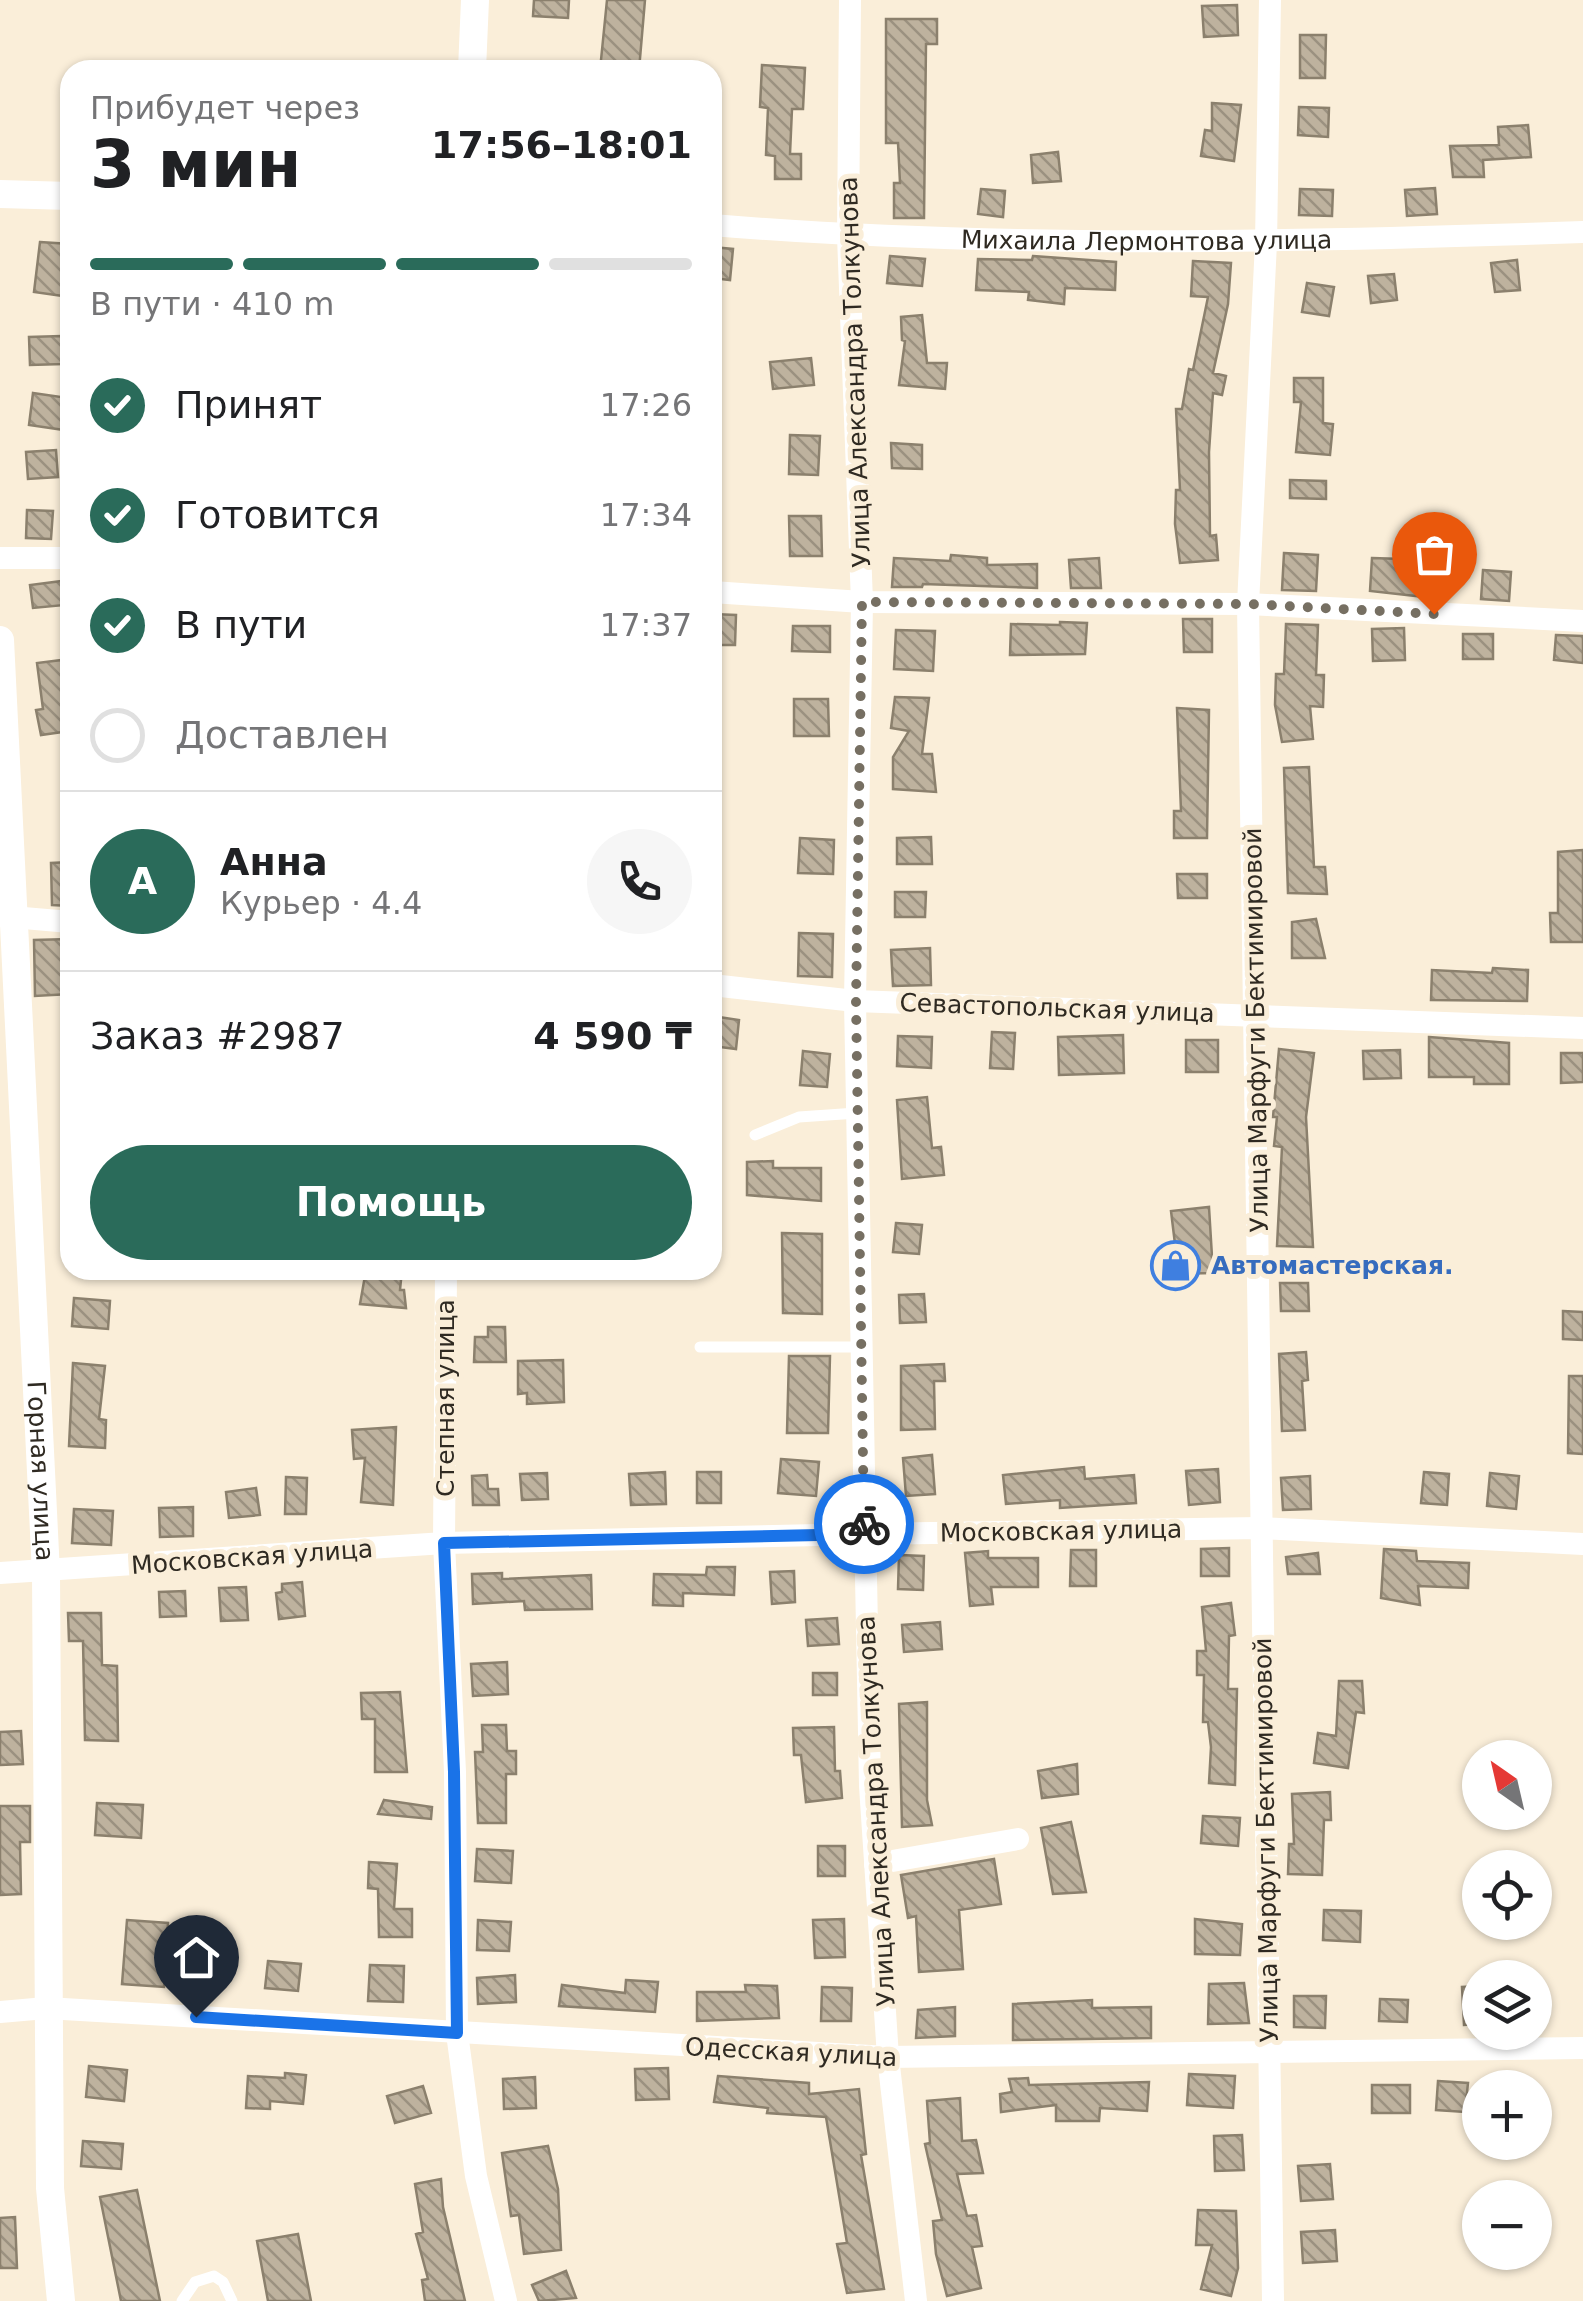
<!DOCTYPE html>
<html lang="ru">
<head>
<meta charset="utf-8">
<style>
  :root { --surface:#fff; --page:#f6f6f6; --text:#202124; --muted:#757577; --line:#e0e0e0; --accent:#2a6b5a }
  body { margin:0; font-family:"DejaVu Sans",sans-serif; background:var(--page); color:var(--text); height:100vh; display:flex; flex-direction:column; font-size:38px; white-space:nowrap }
  * { box-sizing:border-box; margin:0 }
  p { font-size:32px; color:var(--muted) }
  .icon { flex:none; width:55px; height:55px; fill:none; stroke:currentColor; stroke-width:2; stroke-linecap:round; stroke-linejoin:round }
  .map { position:relative; flex:1; overflow:hidden }
  .side { position:absolute; left:60px; top:60px; width:662px; height:1220px; display:flex; flex-direction:column; background:var(--surface); border-radius:30px; box-shadow:0 2px 8px #0004 }
  .side>* { flex:none }
  .needle { width:65px; rotate:326deg }
  .fabs { position:absolute; left:1462px; top:1740px; display:grid; gap:20px }
  .fabs a { display:grid; place-items:center; width:90px; height:90px; border-radius:50%; background:var(--surface); box-shadow:0 2px 8px #0004; font-size:50px }
  .pin { position:absolute; display:grid; place-items:center; width:85px; height:85px; color:#fff; margin:-102px -42px; border-radius:50% 50% 50% 0; rotate:-45deg; box-shadow:0 0 10px #0007 }
  .pin .icon { rotate:45deg }
  .courier { position:absolute; display:grid; place-items:center; width:100px; height:100px; margin:-50px; border:8px solid #1a73e8; border-radius:50%; background:#fff; color:#222; box-shadow:0 2px 12px #0007 }
  .head em { font-style:normal; font-weight:800 }
  .head div { display:flex; flex-direction:column-reverse }
  .head { display:flex; align-items:center; justify-content:space-between; height:170px; padding:0 30px }
  h1 { font-size:65px; font-weight:800; line-height:75px }
  .bar { display:grid; grid-template-columns:repeat(4,1fr); gap:15px 10px; align-content:center; height:120px; padding:0 30px }
  .bar i { height:12px; border-radius:8px; background:var(--line) }
  .bar .active { background:var(--accent) }
  .bar p { grid-column:span 4 }
  .line { display:flex; align-items:center; gap:25px; padding:0 30px; border-top:2px solid var(--line) }
  .line div { flex:1 }
  .round { display:grid; place-items:center; flex:none; width:105px; height:105px; border-radius:52px; background:var(--page) }
  ol { padding:0 30px; list-style:none }
  li { display:flex; align-items:center; gap:30px; height:110px }
  li p { margin-inline-start:auto }
  li .icon { padding:10px; border-radius:50%; background:var(--accent); color:#fff; stroke-width:4 }
  li:last-child { color:var(--muted) }
  li i { width:55px; height:55px; border:5px solid var(--line); border-radius:50% }
  .cta { display:flex; gap:20px; margin-top:auto; padding:20px 30px }
  .cta a { flex:1; height:115px; border-radius:60px; background:var(--accent); color:#fff; font-size:40px; font-weight:800; line-height:115px; text-align:center }
  .map>svg:first-child { display:block }
  .building { fill:url(#building-back-hatch); stroke:#8b806d; stroke-width:2.5 }
  .lines { fill:none; stroke-linecap:round; stroke-linejoin:round }
  .service { stroke:#fff; stroke-width:11 }
  .minor { stroke:#fff; stroke-width:22 }
  .tertiary { stroke:#fff; stroke-width:28 }
  .done { stroke:#766f62; stroke-width:10; stroke-dasharray:0 18 }
  .route { stroke:#1a73e8; stroke-width:12 }
  .labels { text-anchor:middle; dominant-baseline:central; stroke-width:10; stroke-linejoin:round; paint-order:stroke }
  .street-label { font-size:25px; fill:#2f2a22; stroke:#faeed9 }
  .shop-label { font-size:25px; font-weight:bold; fill:#366cbe; stroke:#faeed9; text-anchor:start }
</style>
</head>
<body>
<div class="map">
<svg width="1583" height="2301" viewBox="0 0 1583 2301">
  <defs>
    <pattern id="building-back-hatch" width="6" height="6" patternUnits="userSpaceOnUse" patternTransform="scale(2.5)"><rect width="6" height="6" fill="#beb29e"/><path d="M-1 5l2 2M0 0l6 6M5-1l2 2" fill="none" stroke="#9b9180"/></pattern>
  </defs>
  <rect width="100%" height="100%" fill="#faeed9"/>
  <path class="building" d="M534 0H569L568 18 533 16Z
    M607 0H645L639 70H600Z
    M1237 5 1238 35 1204 37 1202 6Z
    M886 19H937V44H926L924 218H894V183H900L898 143H886Z
    M1300 35H1326L1325 78H1300Z
    M762 65 805 68 803 109H792L790 154H801V179H775V156L766 155 768 108 760 107Z
    M1212 103 1241 105 1234 161 1201 156 1205 130 1212 131Z
    M1299 107 1329 108 1328 137 1298 135Z
    M1528 125 1531 157 1483 160 1484 177H1453L1450 146 1499 145 1498 127Z
    M1058 152 1061 181 1033 183 1031 155Z
    M1435 188 1437 214 1407 216 1405 190Z
    M981 189 1005 191 1003 217 978 214Z
    M1300 189 1333 190 1332 216 1299 215Z
    M40 242 70 244V297L34 292Z
    M712 247 733 249 730 280 712 278Z
    M890 256 925 259 922 286 887 283Z
    M1033 256 1116 262 1115 290 1065 288 1064 304 1028 300 1029 292 976 290 978 259 1032 260Z
    M1517 260 1520 290 1495 292 1491 263Z
    M1193 261 1231 263 1228 304 1213 373 1226 376 1222 395 1213 393 1209 452 1210 536 1216 535 1218 560 1180 563 1175 524 1176 490H1180L1176 409H1182L1189 369 1193 370 1208 297 1191 296Z
    M1394 274 1397 300 1371 303 1368 276Z
    M1307 283 1334 287 1329 316 1302 312Z
    M922 315 927 363H947L945 389 899 385 905 341 902 340 901 317Z
    M61 336 63 364 30 365 29 337Z
    M811 358 814 385 773 389 770 362Z
    M1294 378H1323V423L1333 424 1330 455 1296 452 1301 402H1294Z
    M33 393 68 398 64 430 29 425Z
    M790 435 820 436 818 475 789 474Z
    M891 443 922 445V469L892 468Z
    M56 450 58 477 28 479 26 452Z
    M1290 480 1326 481V499L1290 498Z
    M27 510 53 511 51 539 26 538Z
    M789 516H821L822 556H790Z
    M1284 553 1318 555 1316 591 1282 590Z
    M951 555 987 558V565L1037 564V588L923 584 922 587H892L894 558 950 561Z
    M1099 558 1101 588H1071L1069 560Z
    M1372 558 1402 559V566L1446 570 1443 599 1370 591Z
    M1483 570 1511 572 1509 601 1481 599Z
    M62 581 65 605 33 608 30 585Z
    M712 614 736 615 735 645H712Z
    M1183 619H1212V652H1184Z
    M1060 622 1087 623 1085 654 1010 655 1011 624 1060 625Z
    M1286 624 1318 625 1316 675H1324L1323 707 1310 706 1313 739 1282 742 1275 705 1276 674H1284Z
    M793 626H830V652L792 651Z
    M1404 628 1405 660 1373 661 1372 629Z
    M896 630 935 631 933 671 894 669Z
    M1463 634H1493V659H1463Z
    M1556 635 1583 636V663L1554 660Z
    M62 660 70 731 41 735 36 710 43 709 37 663Z
    M895 697 929 698 922 754H932L936 792 893 789V757L909 731 891 728Z
    M794 699H828L829 736H794Z
    M1177 708 1209 710 1207 838H1174V811H1181Z
    M1309 767 1314 867H1325L1327 894 1288 893 1284 768Z
    M931 837 932 864H897V838Z
    M800 838 834 840 833 874 798 873Z
    M1583 850V942H1551L1550 913H1558V852Z
    M70 862V906L52 905 51 863Z
    M1177 874H1207V898H1178Z
    M895 892H926L925 917H895Z
    M1316 919 1325 958H1292V922Z
    M799 933 833 934 832 977 798 976Z
    M70 939V994L35 996 34 940Z
    M930 948 931 985 893 986 891 950Z
    M1493 968 1528 970 1527 1001 1431 1000 1432 970 1492 973Z
    M712 1016 739 1020 736 1049 712 1046Z
    M992 1032 1015 1033 1013 1069 990 1068Z
    M1123 1035 1124 1073 1059 1075 1058 1037Z
    M898 1036 932 1037 931 1068 897 1066Z
    M1429 1037 1509 1043V1084H1474V1077H1429Z
    M1186 1040H1218V1072H1186Z
    M1279 1049 1314 1053 1306 1117 1313 1247 1277 1246 1282 1147 1274 1146 1277 1117H1273Z
    M1400 1050 1401 1078 1364 1079 1363 1051Z
    M803 1051 830 1054 827 1087 800 1085Z
    M1561 1053H1583V1082L1561 1083Z
    M927 1097 932 1148 941 1147 944 1175 902 1179 897 1100Z
    M773 1161V1168H821V1201L747 1195V1162Z
    M1209 1207 1213 1273 1169 1274 1168 1244H1175L1171 1211Z
    M896 1223 922 1225 919 1254 893 1252Z
    M782 1233 822 1234V1314L783 1313Z
    M366 1270H402L400 1290H404L406 1308 360 1304Z
    M1280 1283H1308L1309 1311H1281Z
    M924 1294 926 1322 900 1323 899 1295Z
    M74 1298 110 1301 108 1329 72 1326Z
    M1563 1311 1583 1312V1340L1563 1339Z
    M488 1327H505L506 1362H474L475 1337H488Z
    M1306 1352 1308 1380 1302 1381 1305 1430 1282 1431 1279 1354Z
    M789 1356H830L828 1433H787Z
    M563 1360 564 1402 527 1404V1393L518 1394V1361Z
    M73 1363 105 1366 99 1419 106 1420 105 1448 69 1446Z
    M944 1364 945 1381H934L935 1429 901 1430V1366Z
    M1569 1376H1583V1454L1568 1453Z
    M396 1427 393 1505 361 1502 365 1458 354 1459 352 1430Z
    M932 1455 935 1494 906 1496 903 1458Z
    M781 1459 819 1462 816 1496 778 1493Z
    M1084 1467 1085 1479 1134 1475 1136 1503 1060 1508V1500L1006 1504 1003 1475Z
    M1218 1469 1220 1502 1189 1505 1186 1471Z
    M665 1472 666 1504 631 1505 629 1474Z
    M697 1472H721V1503H697Z
    M1424 1472 1449 1474 1447 1505 1421 1503Z
    M547 1473 548 1499 522 1500 520 1474Z
    M1490 1473 1519 1476 1516 1509 1487 1506Z
    M487 1475 488 1489H498L499 1505H473L472 1476Z
    M1310 1476 1311 1509 1283 1510 1281 1478Z
    M286 1477 307 1478 306 1514H285Z
    M256 1488 260 1515 229 1518 226 1492Z
    M193 1507V1536L160 1537 159 1508Z
    M74 1509 113 1511 111 1545 72 1543Z
    M1229 1548V1576H1201V1549Z
    M1384 1549 1416 1551 1417 1561 1469 1563 1468 1588 1418 1586 1420 1605 1381 1598Z
    M1071 1550H1096V1586H1070Z
    M988 1551V1558H1038V1587H991L993 1604 970 1606 965 1553Z
    M1318 1553 1320 1574H1288L1286 1557Z
    M899 1555 924 1556 923 1590 898 1589Z
    M707 1567H735L734 1595 683 1593V1606L653 1605 654 1574 706 1575Z
    M794 1571 795 1602 772 1604 770 1572Z
    M502 1573V1579L591 1575 592 1609 525 1610 524 1601 473 1604 472 1574Z
    M302 1582 305 1616 279 1619 276 1593 282 1592V1584Z
    M246 1587 248 1620 221 1621 219 1588Z
    M185 1591 186 1616 160 1617 159 1592Z
    M1231 1603 1235 1635 1229 1636 1228 1689H1237L1235 1785 1209 1783 1211 1747 1208 1722H1203L1204 1675H1197V1651H1206L1202 1607Z
    M68 1613H101L102 1665 117 1666 118 1741 85 1740 83 1641H69Z
    M837 1618 839 1644 808 1646 806 1620Z
    M940 1622 942 1649 904 1652 902 1625Z
    M507 1662 508 1694 473 1696 471 1664Z
    M813 1673H837V1695H813Z
    M1339 1681H1362L1364 1713 1356 1712 1348 1768 1314 1763 1318 1733 1336 1736Z
    M400 1692 407 1772H375V1719H362L361 1693Z
    M927 1702V1800L932 1825 902 1827 899 1704Z
    M482 1725H506L507 1751H516V1774H506V1823H478L475 1752H483Z
    M834 1727 835 1771H840L842 1798 806 1802 801 1755H794L793 1728Z
    M21 1731 23 1764 0 1765V1732Z
    M1077 1764 1078 1794 1042 1798 1038 1771Z
    M1330 1792 1331 1820H1324L1322 1875 1288 1874 1289 1844H1294L1292 1794Z
    M384 1800 432 1807 431 1819 378 1814Z
    M97 1803 143 1805 141 1838 95 1835Z
    M0 1806H30V1842H20L21 1894 0 1895Z
    M1203 1816 1240 1818 1238 1846 1201 1843Z
    M1071 1822 1086 1892 1053 1894 1041 1828Z
    M818 1846H845V1876H818Z
    M477 1849 513 1851 511 1883 475 1881Z
    M994 1859 1001 1904 959 1910 963 1969 919 1972 916 1916 908 1918 901 1875Z
    M369 1862 397 1864 394 1909H412V1937H379L378 1889 368 1888Z
    M1324 1910 1361 1911 1360 1942 1323 1940Z
    M844 1919 845 1957 815 1958 813 1920Z
    M1195 1919 1242 1924 1240 1955 1195 1954Z
    M127 1920 168 1923 164 1987 122 1984Z
    M478 1920 511 1922 509 1951 477 1950Z
    M268 1961 301 1964 298 1991 265 1988Z
    M370 1965 404 1966 403 2002 368 2001Z
    M515 1975 516 2002 478 2004 477 1978Z
    M626 1980 658 1982 655 2012 559 2006 562 1985 625 1993Z
    M1244 1983 1249 2023 1208 2024 1209 1984Z
    M745 1985 777 1986 779 2018 697 2021V1992H746Z
    M1480 1986V2024L1464 2025 1462 1987Z
    M822 1987 852 1988 851 2021H821Z
    M1294 1996H1326L1325 2028 1294 2027Z
    M1380 1999 1408 2000 1407 2022 1379 2021Z
    M1092 2000V2008L1151 2007V2038L1013 2040V2004Z
    M955 2007V2036L916 2038 918 2010Z
    M89 2066 127 2070 124 2101 86 2097Z
    M668 2068 669 2099 636 2100 635 2069Z
    M285 2073 306 2075 303 2104 270 2101V2109L246 2108 248 2076 285 2078Z
    M1189 2074 1235 2076 1233 2108 1187 2105Z
    M718 2076 809 2083V2094L859 2089 866 2154 861 2155 884 2289 847 2293 837 2244 847 2243 826 2117 767 2113 768 2108 714 2102Z
    M535 2077 536 2108 504 2109 503 2079Z
    M1028 2078 1029 2085 1149 2082 1147 2111 1100 2108 1099 2121H1056V2105L1001 2112 1000 2094 1012 2092 1009 2079Z
    M1438 2081 1468 2083 1465 2112 1436 2110Z
    M1372 2085H1410V2113H1372Z
    M423 2086 431 2113 395 2123 387 2096Z
    M960 2098 962 2141 976 2140 983 2173 957 2174 967 2216 976 2215 982 2246 972 2247 981 2288 947 2296 936 2254 933 2221 942 2220 925 2144 930 2143 927 2101Z
    M1242 2135 1244 2170 1215 2171 1214 2136Z
    M83 2141 123 2144 121 2169 81 2166Z
    M548 2146 558 2189 561 2250 524 2254 519 2215 511 2216 502 2153Z
    M1330 2164 1333 2199 1301 2201 1298 2166Z
    M441 2179 443 2207 465 2301H425L422 2280 428 2279 416 2234 423 2232 415 2184Z
    M137 2190 160 2301H121L100 2197Z
    M1198 2210 1236 2211 1238 2268 1231 2296 1201 2289 1212 2245H1196Z
    M15 2217 17 2268H0V2218Z
    M1335 2230 1337 2261 1303 2263 1301 2232Z
    M298 2234 311 2301H268L257 2241Z
    M566 2271 576 2298 539 2301 532 2285Z"/>
  <g class="lines">
    <path class="service" d="M755 1135 799 1117 857 1113
      M700 1347H861
      M182 2301 195 2282 214 2276 223 2282 232 2301"/>
    <g class="minor">
      <path d="M850 0 848 236 862 602 855 1001 870 1786 888 2057 916 2301"/>
      <path d="M1270 0 1266 243 1248 604 1273 2301"/>
      <path id="s1" d="M712 225C1002 249 1293 242 1583 232"/>
      <path d="M0 558H70"/>
      <path d="M712 592 862 602 1248 604 1583 621"/>
      <path d="M0 916 70 922"/>
      <path d="M712 985 855 1001 1583 1028"/>
      <path d="M446 1270 444 1543 455 1772 457 2033 476 2176 506 2301"/>
      <path d="M0 1573 444 1543 865 1534 1260 1528 1583 1544"/>
      <path d="M875 1864 1018 1839"/>
      <path d="M0 2012 46 2008 888 2057 1583 2048"/>
    </g>
    <g class="tertiary">
      <path d="M472 70 475 0"/>
      <path d="M0 194 70 196"/>
      <path id="s2" d="M0 640 46 1573 50 2188 61 2301"/>
    </g>
  </g>
  <g class="lines">
    <path class="done" d="M864 1524 856 1002 862 602 1248 604 1434 614"/>
    <path class="route" d="M196 2017 457 2033 454 1772 444 1543 864 1534V1524"/>
  </g>
  <defs>
    <symbol id="shop-ring" viewBox="-11 -11 22 22"><circle r="9.5" fill="#faeed9" stroke="#3f7fe0" stroke-width="1.5"/><path d="M-5-2.5h2.3a2.7 3.5 0 0 1 5.4 0H5L5.5 6h-11ZM-1.5-2.5h3a1.5 2.3 0 0 0-3 0Z" fill="#3f7fe0"/></symbol>
  </defs>
  <g fill-rule="evenodd">
    <use href="#shop-ring" x="1148" y="1238" width="55" height="55"/>
  </g>
  <g class="labels">
    <g class="street-label">
      <text stroke="none"><textPath href="#s1" startOffset="435">Михаила Лермонтова улица</textPath></text>
      <text transform="translate(855 372) rotate(-92)">Улица Александра Толкунова</text>
      <text transform="translate(1057 1008) rotate(2)">Севастопольская улица</text>
      <text transform="translate(1256 1030) rotate(-91)">Улица Марфуги Бектимировой</text>
      <text transform="translate(445 1398) rotate(-90)">Степная улица</text>
      <text stroke="none"><textPath href="#s2" startOffset="832">Горная улица</textPath></text>
      <text transform="translate(1061 1531) rotate(-1)">Московская улица</text>
      <text transform="translate(252 1557) rotate(-4)">Московская улица</text>
      <text transform="translate(876 1811) rotate(-93)">Улица Александра Толкунова</text>
      <text transform="translate(1266 1840) rotate(-91)">Улица Марфуги Бектимировой</text>
      <text transform="translate(791 2052) rotate(3)">Одесская улица</text>
    </g>
    <g class="shop-label">
      <text x="1211" y="1265">Автомастерская.</text>
    </g>
  </g>
</svg>
<div class="fabs">
<a><svg class="needle" viewBox="-14 -14 28 28"><path d="M0-13l5 13h-10z" fill="#e53935"/><path d="M0 13l5-13h-10z" fill="#757577"/></svg></a>
<a><svg class="icon" aria-label="locate" viewBox="0 0 24 24"><circle cx="12" cy="12" r="6"/><path d="M12 2v4M12 18v4M2 12h4M18 12h4"/></svg></a>
<a><svg class="icon" aria-label="layers" viewBox="0 0 24 24"><path d="M12 4l9 5-9 5-9-5zM3 14l9 5 9-5"/></svg></a>
<a>+</a>
<a>−</a>
</div>
<div class="pin" style="left:1434px;top:614px;background:#ea580c"><svg class="icon" aria-label="bag" viewBox="0 0 24 24"><path d="M5 8h14l-1 12H6zM9 8a3 3 0 0 1 6 0"/></svg></div>
<div class="pin" style="left:196px;top:2017px;background:#1f2937"><svg class="icon" aria-label="home" viewBox="0 0 24 24"><path d="M3 11l9-7 9 7M6 9v11h12V9"/></svg></div>
<div class="courier" style="left:864px;top:1524px"><svg class="icon" aria-label="bike" viewBox="0 0 24 24"><circle cx="6" cy="16" r="4"/><circle cx="18" cy="16" r="4"/><path d="M6 16l4-8h5l3 8M10 8l3 8H6M13 5h3"/></svg></div>
<section class="side">
<div class="head"><div><h1>3 мин</h1><p>Прибудет через</p></div><em>17:56–18:01</em></div>
<div class="bar"><i class="active"></i><i class="active"></i><i class="active"></i><i></i><p>В пути · 410 m</p></div>
<ol>
<li><svg class="icon" aria-label="check" viewBox="0 0 24 24"><path d="M5 12l5 5 9-10"/></svg>Принят<p>17:26</p></li>
<li><svg class="icon" aria-label="check" viewBox="0 0 24 24"><path d="M5 12l5 5 9-10"/></svg>Готовится<p>17:34</p></li>
<li><svg class="icon" aria-label="check" viewBox="0 0 24 24"><path d="M5 12l5 5 9-10"/></svg>В пути<p>17:37</p></li>
<li><i></i>Доставлен</li>
</ol>
<div class="line" style="height:180px"><b class="round" style="background:var(--accent);color:#fff">А</b><div><b>Анна</b><p>Курьер · 4.4</p></div><a class="round"><svg class="icon" aria-label="phone" viewBox="0 0 24 24"><path d="M5 4h4l2 5-3 2q2 4 5 5l2-3 5 2v4C11 20 4 13 5 4z"/></svg></a></div>
<div class="line" style="height:130px"><div>Заказ #2987</div><b>4 590 ₸</b></div>
<div class="cta"><a>Помощь</a></div>
</section>
</div>
</body>
</html>
